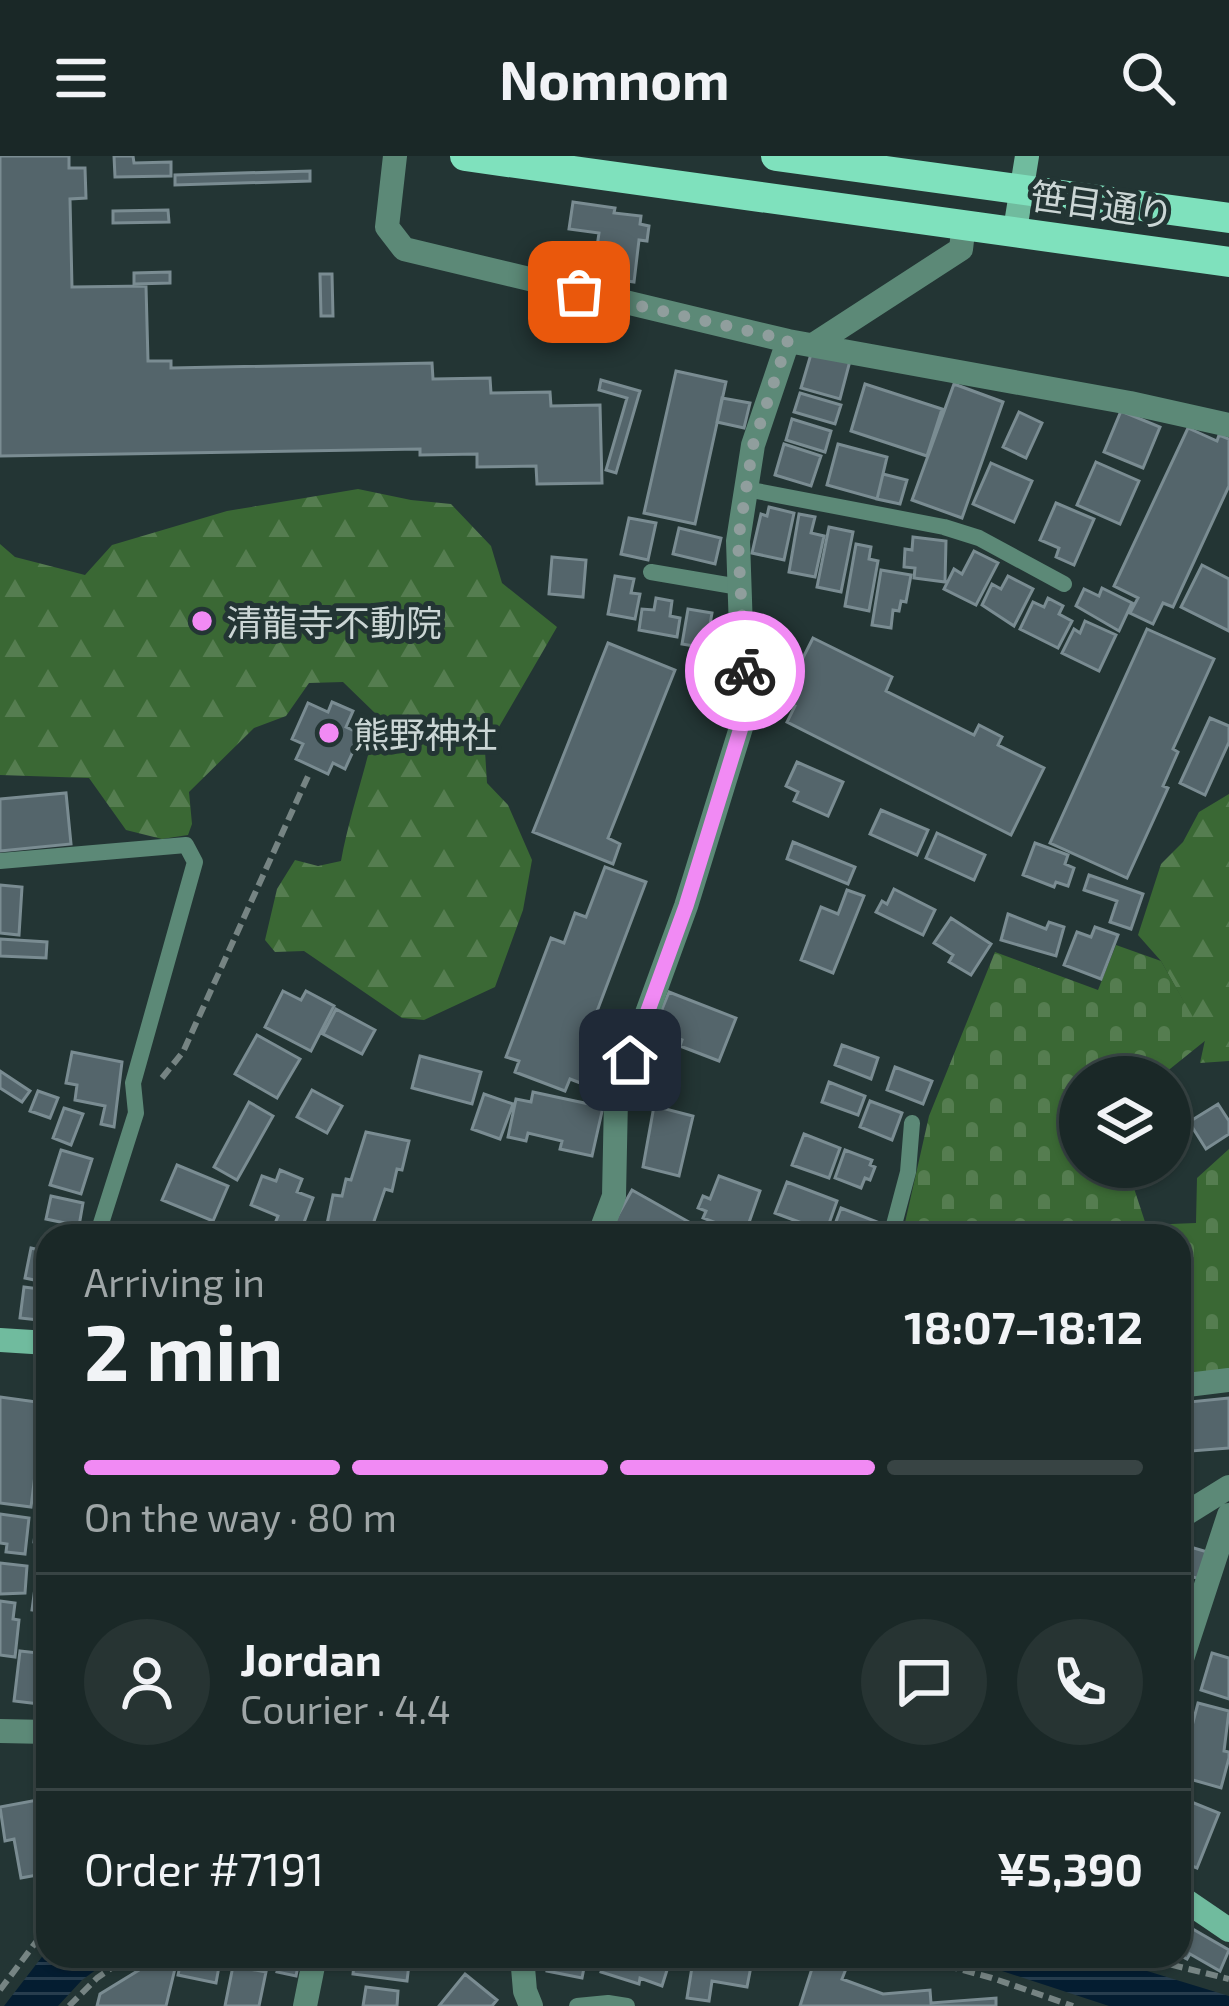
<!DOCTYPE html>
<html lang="en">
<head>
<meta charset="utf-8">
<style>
  :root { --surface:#1a2827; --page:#273433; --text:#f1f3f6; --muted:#9fa6a7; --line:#384444; --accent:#f18af4 }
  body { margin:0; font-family:"Exo 2","Noto Sans JP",sans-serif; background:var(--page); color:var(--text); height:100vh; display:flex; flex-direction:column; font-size:45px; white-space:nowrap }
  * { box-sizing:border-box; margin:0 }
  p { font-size:39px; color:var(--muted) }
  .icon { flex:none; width:66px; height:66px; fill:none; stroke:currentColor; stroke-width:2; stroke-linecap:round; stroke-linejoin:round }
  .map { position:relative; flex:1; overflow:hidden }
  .details { position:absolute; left:36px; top:1068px; width:1155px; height:744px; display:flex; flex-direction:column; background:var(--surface); border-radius:36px; box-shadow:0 3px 9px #0004,0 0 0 3px var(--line) }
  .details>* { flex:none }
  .fabs { position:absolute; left:1059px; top:900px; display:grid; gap:24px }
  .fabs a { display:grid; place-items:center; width:132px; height:132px; border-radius:50%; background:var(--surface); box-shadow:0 3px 9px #0004,0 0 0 3px var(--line); font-size:60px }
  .pin { position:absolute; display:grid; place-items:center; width:102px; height:102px; color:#fff; margin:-51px; border-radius:24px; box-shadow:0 6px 18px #0006 }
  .courier { position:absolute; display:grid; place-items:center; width:120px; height:120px; margin:-60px; border:9px solid #f18af4; border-radius:50%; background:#fff; color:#222; box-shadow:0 3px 15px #0007 }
  .headline em { font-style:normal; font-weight:700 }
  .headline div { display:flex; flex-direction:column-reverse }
  .headline { display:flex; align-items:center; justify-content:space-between; height:204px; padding:0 48px }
  h1 { font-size:78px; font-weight:700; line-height:90px }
  .bar { display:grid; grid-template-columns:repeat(4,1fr); gap:18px 12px; align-content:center; height:144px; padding:0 48px }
  .bar i { height:15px; border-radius:9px; background:var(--line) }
  .bar .on { background:var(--accent) }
  .bar p { grid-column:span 4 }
  .line { display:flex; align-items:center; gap:30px; padding:0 48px; border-top:3px solid var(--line) }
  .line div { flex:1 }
  .round { display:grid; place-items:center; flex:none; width:126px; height:126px; border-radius:63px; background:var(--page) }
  header { display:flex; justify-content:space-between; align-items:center; height:156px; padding:0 48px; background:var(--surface); font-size:54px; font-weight:700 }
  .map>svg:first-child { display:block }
  .forest { fill:url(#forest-firs) }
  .cemetery { fill:url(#cemetery-stones) }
  .water { fill:url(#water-rules) }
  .building { fill:#54656b; stroke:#7a8c92; stroke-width:3 }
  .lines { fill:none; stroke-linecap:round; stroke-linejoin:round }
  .path { stroke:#768483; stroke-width:6; stroke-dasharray:12 6; stroke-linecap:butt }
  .lane { stroke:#5c8977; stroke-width:16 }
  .street { stroke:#5c8977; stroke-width:24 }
  .secondary { stroke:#70bb9e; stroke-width:24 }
  .primary { stroke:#7fe1bd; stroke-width:30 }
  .done { stroke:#909e9d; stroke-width:12; stroke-dasharray:0 21.6 }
  .route { stroke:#f18af4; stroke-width:15 }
  .poi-dot { fill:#f18af4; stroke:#233534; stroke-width:4.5 }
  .labels { text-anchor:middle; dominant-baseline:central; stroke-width:10; stroke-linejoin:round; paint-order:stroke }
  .street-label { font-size:36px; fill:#cbd6d5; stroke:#233534 }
  .poi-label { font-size:36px; fill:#cbd6d5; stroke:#233534; text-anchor:start }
</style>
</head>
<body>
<header><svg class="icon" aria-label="menu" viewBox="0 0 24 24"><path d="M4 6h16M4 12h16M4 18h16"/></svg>Nomnom<svg class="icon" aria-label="search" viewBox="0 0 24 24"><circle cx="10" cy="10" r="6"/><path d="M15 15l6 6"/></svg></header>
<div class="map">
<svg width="1229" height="1850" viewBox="0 0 1229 1850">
  <defs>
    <pattern id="forest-firs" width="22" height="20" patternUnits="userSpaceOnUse" patternTransform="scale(3)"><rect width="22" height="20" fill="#3a6834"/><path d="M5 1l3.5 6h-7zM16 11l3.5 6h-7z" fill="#557d50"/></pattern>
    <pattern id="cemetery-stones" width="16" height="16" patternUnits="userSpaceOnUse" patternTransform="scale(3)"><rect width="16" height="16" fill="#3a6834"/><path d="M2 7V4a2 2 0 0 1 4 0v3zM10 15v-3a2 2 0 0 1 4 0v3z" fill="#557d50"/></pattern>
    <pattern id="water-rules" width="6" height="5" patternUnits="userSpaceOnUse" patternTransform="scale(3)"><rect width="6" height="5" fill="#041d31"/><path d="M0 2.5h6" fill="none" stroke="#273d4e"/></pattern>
  </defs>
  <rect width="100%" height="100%" fill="#233534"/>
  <path class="forest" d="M358 333 411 344 451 348 491 390 502 427 557 471 485 595 487 627 508 649 532 704 523 754 495 831 424 864 402 862 304 795 275 796 265 784 277 733 295 704 318 710 341 705C350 655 368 609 377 559L343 526 309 527 286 560 254 572 189 636 192 668 188 679 162 683 126 674 89 622 0 619V388L15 401 85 419 112 389 227 355Z
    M1229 638V905L1200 907 1205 884 1161 805 1138 779 1161 708 1183 686 1199 656Z"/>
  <path class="cemetery" d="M1116 789 1161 805 1206 884 1160 921H1080V1011H1134L1130 1020 1146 1069 1196 1067 1197 1022 1229 993V1214L1179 1219V1080H902L929 960 995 796 1098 834Z"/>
  <path class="water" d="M48 1793V1800H115L82 1824 58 1850H4Z
    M956 1800H1098L1229 1840V1850H1109Z"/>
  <path class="building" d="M0 0H69V12H85L86 42 70 43 72 131 146 130 148 205H171V212L432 207 433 223 490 222 491 237 550 236 551 250 600 249 602 327 537 328 536 310 477 311V298L420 299V293L0 300Z
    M114 0H133L134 7 171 6V20L115 21Z
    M310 15V25L175 29V19Z
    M573 46 615 52 614 57 641 60 640 68 649 70 647 85 639 84 634 126 627 125 626 137 591 132 599 77 569 73Z
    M168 54 169 66 113 67V55Z
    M170 116V127L134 128V117Z
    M320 118H332L333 160H321Z
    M811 198 851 201 840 243 801 232Z
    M676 215 726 226 695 368 644 357Z
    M601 224 640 235 616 317 606 314 627 242 599 234Z
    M865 228 942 253 927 300 851 275Z
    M954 228 1003 246 962 362 912 344Z
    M800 237 841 249 835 268 794 256Z
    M722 242 750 247 744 272 717 266Z
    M1121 255 1160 271 1143 312 1104 296Z
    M1019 256 1042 267 1026 302 1003 291Z
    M792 263 831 275 825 296 786 284Z
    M1188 272 1217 285 1219 279 1229 283V330L1173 451 1163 447 1153 468 1130 457 1138 442 1114 430Z
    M784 288 821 300 811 330 775 319Z
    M838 288 887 301 877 343 827 329Z
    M1096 306 1139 325 1120 368 1077 349Z
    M991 307 1032 325 1014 366 973 348Z
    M883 318 907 324 900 348 877 343Z
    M1056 347 1094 363 1074 409 1056 401 1059 392 1040 384Z
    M769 351 794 357 784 404 752 397 761 358 767 360Z
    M799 358 815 361 811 377 824 380 815 421 789 416Z
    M629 362 656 367 648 404 621 398Z
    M829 371 853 376 841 436 817 431Z
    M679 372 721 382 715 408 673 398Z
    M913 381 946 385 945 426 914 422 915 412 904 411 905 393 912 394Z
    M856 388 871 391 869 403 878 405 869 455 845 450Z
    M974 395 998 407 976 449 944 433 954 413 962 418Z
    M552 401 586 404 583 441 549 438Z
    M1202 409 1229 423V475L1181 451Z
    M881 414 911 419 906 446 901 445 899 455 893 454 891 472 872 469Z
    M615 420 634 423 631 437 640 438 635 463 608 458Z
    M1008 420 1033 433 1014 470 982 449 992 428 1001 433Z
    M1102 432 1132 447 1119 475 1076 450 1084 433 1099 440Z
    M656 442 672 445 670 460 680 462 677 481 639 474 642 453 654 454Z
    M1048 442 1063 450 1059 458 1072 465 1058 492 1020 473 1033 446 1044 451Z
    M688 453 712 457 706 492 682 488Z
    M1085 465 1116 479 1099 515 1062 497 1074 473 1080 477Z
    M1147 473 1214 503 1173 593 1178 596 1163 630 1168 632 1127 722 1050 687Z
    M813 482 892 521 886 535 974 579 979 569 1002 581 998 589 1044 612 1011 679 787 566 795 550 782 543Z
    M608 487 675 514 608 682 620 688 613 708 533 676Z
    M332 546 353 555 346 571 361 578 345 613 333 607 328 618 296 603 303 588 292 583 308 547 328 556Z
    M1210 562 1229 570V586L1205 639 1180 627Z
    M797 606 843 626 828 660 794 645 798 636 786 630Z
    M66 637 71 688 0 695V643Z
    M881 654 928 674 917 699 870 678Z
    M937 677 985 699 974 724 926 702Z
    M793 686 855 711 848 728 787 703Z
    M1035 687 1068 699 1065 708 1074 712 1068 730 1056 726 1054 731 1023 719Z
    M605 711 646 726 585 887 596 891 583 928 570 923 565 935 515 916 519 905 506 901 551 782 564 787 575 757 586 761Z
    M1089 719 1143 738 1131 773 1110 766 1117 745 1084 734Z
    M0 729 22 731 19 779 0 777Z
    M894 733 935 754 923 779 876 756 882 745 887 748Z
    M847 734 864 740 833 817 801 804 821 751 838 758Z
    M1008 758 1046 773 1049 766 1064 771 1056 800 1001 784Z
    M951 762 991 788 971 819 949 806 953 799 934 787Z
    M1095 771 1118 779 1101 823 1064 809 1077 776 1091 781Z
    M0 783 47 786 46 802 0 800Z
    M283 835 301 844 306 835 334 850 311 895 265 871Z
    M669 836 736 862 719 905 680 890 682 884 654 873Z
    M336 853 375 874 362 898 323 878Z
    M257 879 300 903 277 942 235 918Z
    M842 889 878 902 871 923 835 909Z
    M72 896 122 906 114 971 101 968 105 950 75 944 77 929 66 927Z
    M420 900 481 916 472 948 412 932Z
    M895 911 932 925 923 948 887 934Z
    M0 915 30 935 22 946 0 932Z
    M829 926 865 940 858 959 822 946Z
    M312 934 342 950 327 977 297 961Z
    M38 935 58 942 50 962 30 955Z
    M533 936 603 951 592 1000 560 993 562 985 528 977 526 985 508 981 516 943 531 946Z
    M484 938 513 948 500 983 472 973Z
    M870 945 902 957 892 984 860 971Z
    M249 946 273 960 237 1024 214 1011Z
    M1218 948 1229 965V978L1206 993 1189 966Z
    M654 950 693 960 679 1020 643 1011Z
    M64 952 83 958 71 989 53 982Z
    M366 976 409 985 402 1014 397 1013 392 1035 385 1033 370 1077 327 1068 333 1039 342 1040 346 1023 351 1024Z
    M804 978 840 992 829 1022 792 1009Z
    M61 994 92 1003 81 1038 50 1029Z
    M845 994 872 1004 870 1009 875 1011 870 1024 865 1022 861 1032 835 1022Z
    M177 1009 228 1030 213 1065 162 1044Z
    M280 1014 302 1023 297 1036 313 1042 299 1080 272 1075 278 1060 251 1049 262 1020 276 1025Z
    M719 1020 760 1035 745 1078 703 1062 706 1055 698 1052 703 1040 710 1043Z
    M787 1026 837 1045 826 1076 775 1057Z
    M632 1034 696 1070 690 1080H634L613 1068Z
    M51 1040 83 1047 79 1070 46 1063Z
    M841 1052 880 1067 875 1080 831 1079Z
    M31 1092 48 1096V1127L25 1122Z
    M24 1131 48 1134V1165L20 1162Z
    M0 1241 44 1247 31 1351 0 1347Z
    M1229 1242V1292L1179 1296V1247Z
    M41 1328 48 1329V1388L34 1386Z
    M0 1358 29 1362 25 1398 6 1396 7 1388 0 1387Z
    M1180 1388 1211 1397 1203 1424 1179 1417Z
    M0 1407 27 1410 25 1437 0 1438Z
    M36 1424 48 1426V1456L32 1454Z
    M0 1445 15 1447 13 1463 19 1464 15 1501 0 1499Z
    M20 1495 48 1498V1549L14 1545Z
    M1212 1497 1229 1502V1543L1201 1534Z
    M1198 1547 1229 1555 1224 1595 1229 1596V1602L1221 1632 1179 1620Z
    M1179 1641 1219 1657 1197 1712 1179 1705Z
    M48 1642V1717L21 1722 14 1683 5 1685 0 1651Z
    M1191 1772 1229 1794 1220 1815 1190 1798 1187 1803 1179 1799Z
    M162 1800H178L166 1850H97L100 1838Z
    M182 1800 220 1805 216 1827 178 1819Z
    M264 1800H300L296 1820 277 1816 279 1810 262 1807Z
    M355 1800H410L407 1825 353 1818Z
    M550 1800 586 1802 582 1822 547 1815Z
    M606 1800H655L653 1806 668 1811 662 1830 640 1822 639 1828 601 1816Z
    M678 1800H753L747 1831 712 1825 709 1845 687 1842 692 1811 676 1809Z
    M816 1800H851L842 1823 883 1838 930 1834 931 1847 996 1842V1850H800Z
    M233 1810 266 1816 259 1850H225Z
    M465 1818 497 1844 492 1850H439Z
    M366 1831 398 1835 397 1850H363Z"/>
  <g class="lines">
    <path class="path" d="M162 922 183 896 309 618
      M911 1800 992 1822 1073 1850
      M1136 1800 1229 1823
      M0 1834 48 1770
      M69 1850 97 1822 129 1800"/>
    <path class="lane" d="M746 333 944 371 979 382 1064 428
      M651 416 739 431
      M0 705 186 689 195 706 133 927 136 957 97 1080
      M891 1080 908 1016 912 967
      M577 1850 608 1847 627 1850"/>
    <path class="street" d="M395 0 387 71 404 93 788 185 1130 247 1229 269
      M813 189 961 93 964 67
      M599 1080 614 1040 616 942 686 750 744 562 738 385 753 289 788 185
      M1179 1230 1229 1224
      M1179 1362 1229 1331
      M1179 1512 1229 1359
      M0 1575 48 1576
      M522 1800 525 1835 531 1850
      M305 1850 315 1800"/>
    <path class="secondary" d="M1015 74 1027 0
      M0 1184 48 1187
      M1179 1740 1229 1774"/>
    <path class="primary" d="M465 0 1229 106
      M776 0 1229 62"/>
  </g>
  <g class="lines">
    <path class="done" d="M579 136 788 184 753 289 738 385 745 515"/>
    <path class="route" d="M630 904 686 750 744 562 745 515"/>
  </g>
  <g class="poi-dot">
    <circle cx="202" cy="465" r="12"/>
    <circle cx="329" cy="577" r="12"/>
  </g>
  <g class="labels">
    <g class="street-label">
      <text transform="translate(1102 48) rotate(8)">笹目通り</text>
    </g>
    <g class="poi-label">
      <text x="226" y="465">清龍寺不動院</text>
      <text x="353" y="577">熊野神社</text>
    </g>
  </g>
</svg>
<div class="fabs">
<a><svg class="icon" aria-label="layers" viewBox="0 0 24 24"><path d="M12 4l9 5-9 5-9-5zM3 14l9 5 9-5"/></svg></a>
</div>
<div class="pin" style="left:579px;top:136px;background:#ea580c"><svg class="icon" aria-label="bag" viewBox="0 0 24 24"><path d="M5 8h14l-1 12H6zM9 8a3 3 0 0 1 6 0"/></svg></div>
<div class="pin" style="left:630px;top:904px;background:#1f2937"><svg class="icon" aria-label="home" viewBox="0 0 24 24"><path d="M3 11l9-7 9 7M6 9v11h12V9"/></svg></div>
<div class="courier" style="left:745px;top:515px"><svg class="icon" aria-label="bike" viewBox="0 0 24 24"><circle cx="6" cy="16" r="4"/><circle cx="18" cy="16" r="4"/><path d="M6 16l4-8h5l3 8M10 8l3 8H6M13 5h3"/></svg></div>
<section class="details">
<div class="headline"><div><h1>2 min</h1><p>Arriving in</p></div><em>18:07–18:12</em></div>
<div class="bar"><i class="on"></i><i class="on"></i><i class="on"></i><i></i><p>On the way · 80 m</p></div>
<div class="line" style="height:216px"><a class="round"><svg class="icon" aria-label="person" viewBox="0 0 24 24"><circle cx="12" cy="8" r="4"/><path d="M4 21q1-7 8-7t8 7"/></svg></a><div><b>Jordan</b><p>Courier · 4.4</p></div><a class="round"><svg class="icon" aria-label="chat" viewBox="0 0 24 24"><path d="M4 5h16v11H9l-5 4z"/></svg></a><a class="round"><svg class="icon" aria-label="phone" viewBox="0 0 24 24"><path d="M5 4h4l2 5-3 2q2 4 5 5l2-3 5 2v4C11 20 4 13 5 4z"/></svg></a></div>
<div class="line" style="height:156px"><div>Order #7191</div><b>¥5,390</b></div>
</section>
</div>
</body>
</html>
